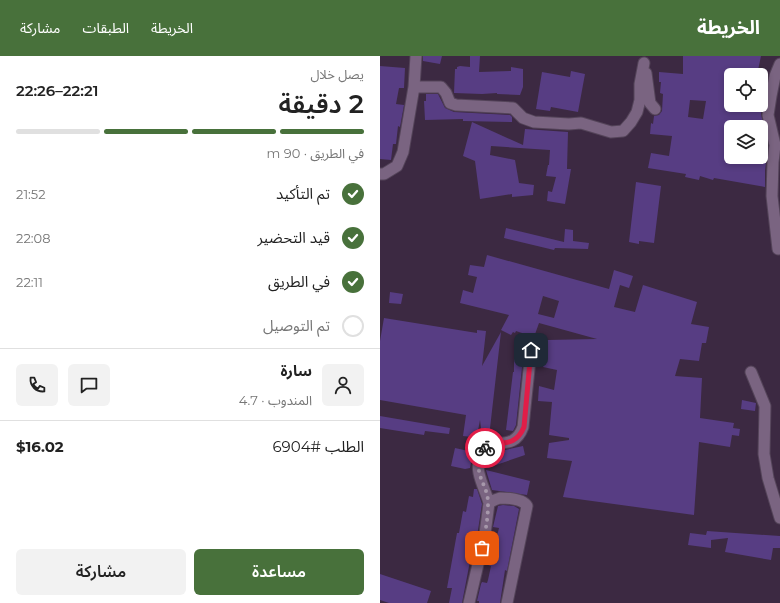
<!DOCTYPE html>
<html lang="ar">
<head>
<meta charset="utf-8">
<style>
  :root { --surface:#fff; --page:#f2f2f2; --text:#222; --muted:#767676; --line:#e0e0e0; --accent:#48713b }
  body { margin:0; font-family:Montserrat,"Noto Sans Arabic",sans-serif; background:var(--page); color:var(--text); direction:rtl; height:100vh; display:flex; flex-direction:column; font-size:15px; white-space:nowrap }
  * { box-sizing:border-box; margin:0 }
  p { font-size:13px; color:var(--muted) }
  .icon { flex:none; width:22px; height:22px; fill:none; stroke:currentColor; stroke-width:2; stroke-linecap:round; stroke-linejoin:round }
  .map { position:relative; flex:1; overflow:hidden; direction:ltr }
  .panel { display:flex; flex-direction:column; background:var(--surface); width:380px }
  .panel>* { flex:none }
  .tools { position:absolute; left:344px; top:12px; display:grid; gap:8px }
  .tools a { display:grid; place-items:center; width:44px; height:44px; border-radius:6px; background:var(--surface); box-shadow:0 2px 6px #0003; font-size:20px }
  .pin { position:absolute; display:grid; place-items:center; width:34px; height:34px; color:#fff; margin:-17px; border-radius:8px; box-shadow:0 2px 6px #0006 }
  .courier { position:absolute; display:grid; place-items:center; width:40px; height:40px; margin:-20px; border:3px solid #e11d48; border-radius:50%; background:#fff; color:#222; box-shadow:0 1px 5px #0007 }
  .head em { font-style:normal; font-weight:600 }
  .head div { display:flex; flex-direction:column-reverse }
  .head { display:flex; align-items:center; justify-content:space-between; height:68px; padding:0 16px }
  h1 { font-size:26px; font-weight:600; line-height:30px }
  .bar { display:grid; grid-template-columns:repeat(4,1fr); gap:6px 4px; align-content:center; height:48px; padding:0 16px }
  .bar i { height:5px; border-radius:3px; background:var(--line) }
  .bar .active { background:var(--accent) }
  .bar p { grid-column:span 4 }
  .line { display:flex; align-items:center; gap:10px; padding:0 16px; border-top:1px solid var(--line) }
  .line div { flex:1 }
  .round { display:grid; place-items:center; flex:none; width:42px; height:42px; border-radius:6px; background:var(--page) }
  ol { padding:0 16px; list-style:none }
  li { display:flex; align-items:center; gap:12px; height:44px }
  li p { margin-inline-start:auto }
  li .icon { padding:4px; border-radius:50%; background:var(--accent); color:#fff; stroke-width:4 }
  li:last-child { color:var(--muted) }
  li i { width:22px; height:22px; border:2px solid var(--line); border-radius:50% }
  .button { display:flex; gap:8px; margin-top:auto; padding:8px 16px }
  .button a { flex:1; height:46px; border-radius:6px; background:var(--accent); color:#fff; font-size:16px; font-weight:600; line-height:46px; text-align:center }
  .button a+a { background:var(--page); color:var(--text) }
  header { display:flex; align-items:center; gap:24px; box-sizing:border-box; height:56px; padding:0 20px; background:var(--accent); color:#fff }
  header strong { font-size:19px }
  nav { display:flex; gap:22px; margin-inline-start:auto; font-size:14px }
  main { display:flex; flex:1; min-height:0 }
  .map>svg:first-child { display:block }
  .building { fill:#573d83; fill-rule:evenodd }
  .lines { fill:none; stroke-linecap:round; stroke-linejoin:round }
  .minor-casing { stroke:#544459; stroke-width:13 }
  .minor { stroke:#7a6481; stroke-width:11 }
  .done { stroke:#a798ab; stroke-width:4; stroke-dasharray:0 7.2 }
  .route { stroke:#e11d48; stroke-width:5 }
</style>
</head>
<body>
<header>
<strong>الخريطة</strong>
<nav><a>الخريطة</a><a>الطبقات</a><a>مشاركة</a></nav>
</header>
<main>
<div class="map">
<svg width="400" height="547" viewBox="0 0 400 547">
  <rect width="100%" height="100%" fill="#3c2942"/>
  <path class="building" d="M43 0H62L60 8 43 5Z
    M90 0H100L99 16 131 15V11L143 13V31L140 39 117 38V37L102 38 74 37 75 13H77V11L80 10 90 11Z
    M303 0H381L377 19H364L351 16V49H381V27L386 28 381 58 388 89 385 115V131L334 122 333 124 320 120 319 124 305 121 306 118 268 112 271 97 289 100 292 80 270 78 271 67 273 68 274 60 279 59 282 55 283 38 280 37 281 26H279V16L303 18ZM310 44 326 45 323 63 308 61ZM351 71H381V101H351Z
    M0 10 25 12 24 32H19L16 48 24 49 20 71 18 70 16 88H13L11 104 0 103Z
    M191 15 205 18 198 56 171 51 170 55 156 53 162 16 190 21Z
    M46 38H58L65 52 74 56 130 59 132 61V66L83 65V63L45 64 44 45H46Z
    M92 66 143 89 145 73 188 76 187 113H191L185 148 167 145 168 135 172 136 176 121 166 120 168 109H169L170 94 111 90 110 99 135 104 139 127 154 129 153 139 132 141V138L100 143 95 105 83 100Z
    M256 126 281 130 274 187 259 185V188L249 186Z
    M126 172 184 186 185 173 193 174V185L209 187 208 193 175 192 174 194 124 182Z
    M107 199 229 233 234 214 253 220 249 232 240 229 234 251 255 256 263 229 317 246 311 268 329 271 326 287H322L319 305 300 303 295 320 322 322 320 362 354 367 353 372 360 373 359 380 352 379 350 391 319 386 314 459 183 441 192 405 167 402 169 387 189 384V382L169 379 172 346 158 345 159 330 174 334 177 314 163 311 167 284 217 283 159 267 154 281 136 275 135 277 133 276 131 279 121 274 129 259 80 247 83 234 93 237 97 221 88 219 90 209 104 211ZM163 240 179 245 174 262 158 258Z
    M10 236 23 238 21 248 9 247Z
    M4 262 97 277V274L106 275 102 310 121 276 109 381 102 380 100 364 97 380 92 379V381L83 380 86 359 0 344V285Z
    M134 302H143L136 369 133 375 126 374 133 316H134Z
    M362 344 376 347 375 355 361 353Z
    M0 360 70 372 69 378 45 375 44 379 0 372Z
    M143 390 145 399 116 409 105 410 107 402 109 398 125 396V394Z
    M75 392 93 396 90 412 85 413 71 410Z
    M106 414 150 425 147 439 112 434Z
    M94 433H97L102 448 96 487 92 505H90L82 547H69L72 532H67L77 477H79L83 455 86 456 89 440 93 441Z
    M123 449 134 450 139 453 127 515 125 514 120 547H99V545H97L101 528 102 526 107 527 108 524 111 510 105 508 110 490 111 487 115 488 119 472 113 471 118 450Z
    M327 475 400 480V492H393L391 504 345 496 348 482 331 484V492L308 489 310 477 326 479Z
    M0 518 51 535 47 547H9L0 544Z"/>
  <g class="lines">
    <defs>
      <path id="minor" d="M266 17 270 47 275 53
        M34 31H61L66 37 70 47 76 49 133 52 143 62 154 66 189 68 201 67 231 76 243 75 251 66 257 56 260 44V28L264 7
        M0 118H4L17 110 23 96 34 31 36 0
        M398 193 392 140 393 106 395 89 388 59 391 40 395 20 400 8
        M371 316 385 350 384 398 388 422 400 462
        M109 447C105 432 94 416 100 400 101 397 104 393 107 389 124 386 136 390 143 371L151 294
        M89 547 105 478 109 447C112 445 116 443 120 442 128 442 143 443 147 450L127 547"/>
    </defs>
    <use href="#minor" class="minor-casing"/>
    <use href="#minor" class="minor"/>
  </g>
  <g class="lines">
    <path class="done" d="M102 492C105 478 108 463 108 449 109 426 89 419 105 392"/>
    <path class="route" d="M105 392 107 389C124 386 136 390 144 371L151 294"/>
  </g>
</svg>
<div class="tools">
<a><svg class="icon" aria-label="locate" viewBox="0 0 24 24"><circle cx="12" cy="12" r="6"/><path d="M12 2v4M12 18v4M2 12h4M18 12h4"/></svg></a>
<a><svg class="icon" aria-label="layers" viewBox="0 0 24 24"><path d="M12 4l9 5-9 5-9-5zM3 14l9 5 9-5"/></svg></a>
</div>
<div class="pin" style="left:102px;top:492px;background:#ea580c"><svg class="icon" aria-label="bag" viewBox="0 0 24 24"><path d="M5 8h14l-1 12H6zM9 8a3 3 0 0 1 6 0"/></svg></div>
<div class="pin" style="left:151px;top:294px;background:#1f2937"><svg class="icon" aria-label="home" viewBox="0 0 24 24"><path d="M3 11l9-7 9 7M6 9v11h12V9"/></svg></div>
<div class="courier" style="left:105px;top:392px"><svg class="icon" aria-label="bike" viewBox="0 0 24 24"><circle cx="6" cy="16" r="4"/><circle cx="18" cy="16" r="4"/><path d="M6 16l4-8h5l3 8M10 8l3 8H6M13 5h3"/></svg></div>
</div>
<section class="panel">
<div class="head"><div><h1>2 دقيقة</h1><p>يصل خلال</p></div><em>22:21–22:26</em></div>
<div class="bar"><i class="active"></i><i class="active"></i><i class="active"></i><i></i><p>في الطريق · 90 m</p></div>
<ol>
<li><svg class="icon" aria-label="check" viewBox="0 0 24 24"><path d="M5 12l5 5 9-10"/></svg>تم التأكيد<p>21:52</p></li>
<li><svg class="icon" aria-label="check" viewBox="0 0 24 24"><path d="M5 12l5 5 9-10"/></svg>قيد التحضير<p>22:08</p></li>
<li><svg class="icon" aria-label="check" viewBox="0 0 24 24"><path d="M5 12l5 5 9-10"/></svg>في الطريق<p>22:11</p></li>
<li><i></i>تم التوصيل</li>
</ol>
<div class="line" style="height:72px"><a class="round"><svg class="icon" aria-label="person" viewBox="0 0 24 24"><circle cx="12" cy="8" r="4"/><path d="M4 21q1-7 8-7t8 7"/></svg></a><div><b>سارة</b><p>المندوب · 4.7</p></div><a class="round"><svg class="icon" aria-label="chat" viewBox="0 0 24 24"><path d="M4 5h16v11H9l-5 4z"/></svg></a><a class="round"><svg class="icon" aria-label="phone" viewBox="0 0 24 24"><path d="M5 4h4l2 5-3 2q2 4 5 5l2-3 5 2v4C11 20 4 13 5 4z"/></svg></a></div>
<div class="line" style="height:52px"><div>الطلب #6904</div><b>$16.02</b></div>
<div class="button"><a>مساعدة</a><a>مشاركة</a></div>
</section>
</main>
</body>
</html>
